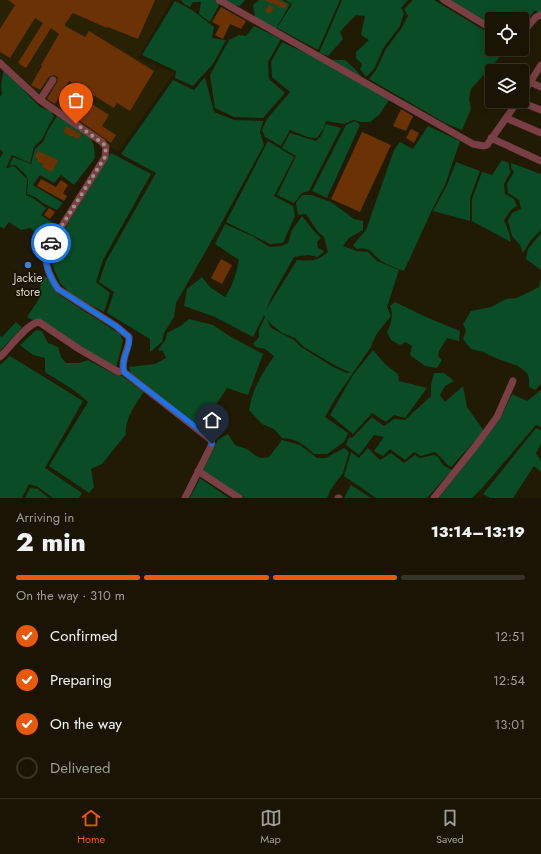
<!DOCTYPE html>
<html lang="en">
<head>
<meta charset="utf-8">
<style>
  :root { --surface:#191404; --page:#221d0e; --text:#f1f3f6; --muted:#9f9e9a; --line:#373326; --accent:#ea580c }
  body { margin:0; font-family:Jost,sans-serif; background:var(--page); color:var(--text); height:100vh; display:flex; flex-direction:column; font-size:15px; white-space:nowrap }
  * { box-sizing:border-box; margin:0 }
  p { font-size:13px; color:var(--muted) }
  .icon { flex:none; width:22px; height:22px; fill:none; stroke:currentColor; stroke-width:2; stroke-linecap:round; stroke-linejoin:round }
  .map { position:relative; height:498px; overflow:hidden }
  .side { display:flex; flex-direction:column; background:var(--surface); flex:1 }
  .side>* { flex:none }
  .buttons { position:absolute; left:485px; top:12px; display:grid; gap:8px }
  .buttons a { display:grid; place-items:center; width:44px; height:44px; border-radius:4px; background:var(--surface); box-shadow:0 2px 10px #0003,0 0 0 1px var(--line); font-size:20px }
  .pin { position:absolute; display:grid; place-items:center; width:34px; height:34px; color:#fff; margin:-41px -17px; border-radius:50% 50% 50% 0; rotate:-45deg; box-shadow:0 0 4px #0007 }
  .pin .icon { rotate:45deg }
  .courier { position:absolute; display:grid; place-items:center; width:40px; height:40px; margin:-20px; border:3px solid #1a73e8; border-radius:50%; background:#fff; color:#222; box-shadow:0 1px 5px #0007 }
  .head em { font-style:normal; font-weight:800 }
  .head div { display:flex; flex-direction:column-reverse }
  .head { display:flex; align-items:center; justify-content:space-between; height:68px; padding:0 16px }
  h1 { font-size:26px; font-weight:800; line-height:30px }
  .bar { display:grid; grid-template-columns:repeat(4,1fr); gap:6px 4px; align-content:center; height:48px; padding:0 16px }
  .bar i { height:5px; border-radius:3px; background:var(--line) }
  .bar .selected { background:var(--accent) }
  .bar p { grid-column:span 4 }
  ol { padding:0 16px; list-style:none }
  li { display:flex; align-items:center; gap:12px; height:44px }
  li p { margin-inline-start:auto }
  li .icon { padding:4px; border-radius:50%; background:var(--accent); color:#fff; stroke-width:4 }
  li:last-child { color:var(--muted) }
  li i { width:22px; height:22px; border:2px solid var(--line); border-radius:50% }
  .dock { display:flex; justify-content:space-around; align-items:center; height:56px; border-top:1px solid var(--line); background:var(--surface); font-size:11px; color:var(--muted) }
  .dock a { display:grid; justify-items:center; gap:2px }
  .dock .selected { color:var(--accent) }
  .map>svg:first-child { display:block }
  .built { fill:#292103 }
  .green { fill:#094c25; fill-rule:evenodd }
  .building { fill:#6b3205 }
  .lines { fill:none; stroke-linecap:round; stroke-linejoin:round }
  .minor { stroke:#7a3f44; stroke-width:7 }
  .done { stroke:#999484; stroke-width:4; stroke-dasharray:0 7.2 }
  .route { stroke:#1a73e8; stroke-width:5 }
  .shop-dot { fill:#3f7fe0; stroke:#181200; stroke-width:1.5 }
  .labels { text-anchor:middle; dominant-baseline:central; stroke-width:3.5; stroke-linejoin:round; paint-order:stroke }
  .poi-label { font-size:12px; fill:#d9d5c8; stroke:#181200 }
</style>
</head>
<body>
<div class="map">
<svg width="541" height="498" viewBox="0 0 541 498">
  <rect width="100%" height="100%" fill="#211b05"/>
  <path class="built" d="M0 0H172L138 58 174 73 118 152 41 97 0 60Z"/>
  <path class="green" d="M181 0H214L220 3 210 22 199 14 201 2H193L190 7 185 5Z
    M222 0H245L240 6 229 4Z
    M259 0H282L290 4 276 29 255 18 253 5Z
    M285 0H340L318 50 277 28 292 4Z
    M342 0H408L401 8 404 13 400 26 384 47 374 69 366 77 360 69 362 64 356 58V52L369 40 361 35 365 16 356 15 345 26 340 32 343 39 328 56 319 53Z
    M413 0H434L492 35V49H507L471 89 469 99 471 109 462 130 445 123 369 79 376 70 386 49 401 29 408 16 404 9Z
    M438 0H541V16L535 10 522 27V19H492V32Z
    M175 1 192 10 214 27 212 38 226 40 213 64 193 86 175 78 176 71 142 55Z
    M254 26 281 39 268 62 269 79 285 93 263 118 234 117 215 108 210 75 229 40 239 35 246 36Z
    M282 42 314 57H323L332 60H345L355 69 361 76V83L389 100 379 115 370 122H361L353 120 344 124 326 121 324 128 317 138C308 139 299 133 290 130L281 146 265 137 262 130 267 119 290 92 272 77 271 62Z
    M4 70 40 107 51 111 54 117 49 125 42 139 34 147 30 163 12 155 6 168 14 166 27 179 26 195 33 198 46 208 41 215 53 223 41 237 30 228 21 230 9 222 4 229 0 226V158L3 153 0 149V97L2 94C0 86 2 78 4 70Z
    M205 77 214 112 234 120 263 121 260 132 264 145 211 242 176 303 174 317 164 333 162 342 150 352V339L107 313 114 292 99 282 106 261 156 173 121 154 173 80 194 90Z
    M57 116 90 137 94 146 95 158 74 185 61 175 54 183 40 175 33 185 63 203 57 210 43 203 35 197 27 194C29 176 29 177 15 165L9 166 13 157 31 164 35 149 43 142 48 130Z
    M355 121 360 125 327 198 312 191 346 125Z
    M326 124 341 128 309 191 302 193 294 203 277 195 296 156 282 148 290 133 316 141 321 136Z
    M428 126 460 141 445 185 432 210 404 271C396 268 387 265 380 260 371 253 371 247 357 249L353 245 366 230 394 150 400 142 413 149Z
    M268 141 294 157 274 196 293 206 295 216 283 243 270 244 226 222Z
    M111 153 151 174 103 260 96 282 110 293 104 312 73 296 60 283 51 262 53 248Z
    M502 160 509 163V169L511 171 504 184 505 194 514 199 517 206 511 210 504 220 510 236 511 242 472 221V199L482 172 492 175Z
    M456 162 480 171 470 198V221L433 211 447 185Z
    M511 163 541 174V230L531 240 523 253 520 245 512 236 508 221 512 213 521 209 519 200 508 193 507 184 514 172 511 168Z
    M302 195H311L331 202 354 219 363 221V230L349 238 343 246 357 251 368 252 377 261 399 270 387 307 391 316C383 326 375 334 371 347L337 396 325 417 348 433 344 442 327 454H314C304 444 297 439 282 438L274 429 262 424 249 410C253 387 261 376 274 356L265 349 256 347 253 344 259 337V330L265 317 264 315 253 337 215 317 184 306 187 289 202 277 210 287 225 297C233 286 236 273 239 260L215 244 225 224 252 236 270 247 281 246 288 243 292 230 302 216 314 231 321 238 317 242 318 248 324 251 318 257 308 255 294 257 272 296 266 310 297 260C312 261 317 261 328 252L324 237 318 232 306 214 298 215 296 203ZM267 319 271 324 282 333 295 338 304 347 336 366 351 373H347L335 368 301 347 294 340 271 328Z
    M541 233V270L526 259 528 249Z
    M42 276 47 277 58 294 120 334 123 341 116 368 27 317 39 299Z
    M541 278V384L535 390 529 387V378L527 373 518 366 498 359 483 352 471 349 463 339 466 330 463 324 471 311 491 307 506 299 517 298 539 287Z
    M395 302 426 317 460 331 459 341 447 338 439 351 438 356 442 360 437 368 425 366 410 355 412 346 406 342 400 345 391 340 387 332C391 324 394 314 390 306Z
    M189 319 213 325 231 337 263 354 248 395 227 388 201 427 175 409 131 374 129 367 155 364 166 358 163 351 158 350 166 339 167 333 182 325Z
    M16 322 22 327 0 351V336L2 337Z
    M36 330 42 331 48 343 58 347 61 357 66 363H79L88 360 116 375 122 376 144 392C136 403 124 420 126 434L102 464 91 469 94 487 89 493 49 466 88 402 75 391 45 372V358L33 355 20 345Z
    M373 350 386 365 398 374 399 381 427 388 405 418 394 415 386 422 372 413 353 434 330 415 353 375Z
    M10 356 83 401 45 468 82 493 79 498H53L38 487 29 484 22 498H0V365Z
    M434 373H444L454 381 445 386 440 395 445 402 463 386 467 407 484 431 451 467C444 463 442 457 435 452L421 456 414 452 405 460 390 449 383 456 374 451 384 437 374 435 359 455 346 445 349 437 352 438 372 417 384 426 394 419 405 420 431 396V385Z
    M541 390V427L536 425 483 487 472 498H439L500 419 512 394 527 401Z
    M536 428 541 430V444L536 453 541 461V472L534 466 513 498H490L483 494Z
    M228 434 235 445 247 449 256 456 262 458 269 457 282 440 300 445 317 458H326L344 448 349 452 343 473 331 489 327 498H245L202 471 216 445 217 440Z
    M368 448 380 460 391 453 404 463 415 455 420 458 434 455 438 457 443 465 452 470 427 498H376L344 476 351 452 359 458Z
    M200 478 229 498H190Z
    M351 485 371 498H344Z
    M30 488 38 489 49 498H25Z"/>
  <path class="building" d="M8 0H155L138 39 108 27 107 28 73 13 65 24V26L85 37 89 31 154 71 130 111 117 103 114 108 88 92 84 99 109 115 102 126 116 135 111 143 77 119 83 110 72 103 82 88 69 81 55 104 47 99 57 82 58 78 56 76 53 75 49 77 40 90 31 85 42 66 41 65 59 34 51 28 26 68 18 63 43 23 35 18 10 58 0 52V29L15 5Z
    M264 0H278L287 4 285 9Z
    M269 5 274 7 270 14 265 11Z
    M221 7 246 21 241 29 230 24 223 39 215 35 220 26 212 22Z
    M401 109 413 116 406 131 393 126Z
    M66 126 81 134 79 139 72 136 71 137 63 132Z
    M411 129 419 133 414 143 406 138Z
    M362 132 391 145 360 212 331 199Z
    M38 151 58 160 52 172 42 167 43 164 37 161 38 159 35 157Z
    M41 179 56 187 61 180 68 185 63 193 67 196 64 201 37 186Z
    M49 208 55 212 50 219 44 215Z
    M221 259 232 265 222 284 211 278Z"/>
  <g class="lines">
    <path class="minor" d="M219 0 473 144 484 146 487 145 518 101
      M444 0 492 29
      M522 33 536 17 541 15
      M0 63 40 100 102 142 106 147 105 157 48 248C42 262 50 277 58 289L116 326 129 337C130 349 120 359 124 372L211 440 212 444 185 498
      M530 82 541 87
      M522 95 541 65
      M40 100 53 80
      M518 101 541 110
      M506 118 541 133
      M491 138 541 161
      M0 357C9 349 27 323 39 322L79 349 115 370 119 372 123 370
      M198 471 239 498
      M338 498H339
      M434 498 477 444 497 417 513 381"/>
  </g>
  <g class="lines">
    <path class="done" d="M51 243 105 157 106 147 105 145 76 124"/>
    <path class="route" d="M51 243C41 259 48 274 58 289L116 326 128 336C133 345 120 358 124 372L209 437 212 444"/>
  </g>
  <circle class="shop-dot" cx="28" cy="265" r="4"/>
  <g class="labels">
    <g class="poi-label">
      <text x="28" y="278">Jackie<tspan x="28" dy="14">store</tspan></text>
    </g>
  </g>
</svg>
<div class="buttons">
<a><svg class="icon" aria-label="locate" viewBox="0 0 24 24"><circle cx="12" cy="12" r="6"/><path d="M12 2v4M12 18v4M2 12h4M18 12h4"/></svg></a>
<a><svg class="icon" aria-label="layers" viewBox="0 0 24 24"><path d="M12 4l9 5-9 5-9-5zM3 14l9 5 9-5"/></svg></a>
</div>
<div class="pin" style="left:76px;top:124px;background:#ea580c"><svg class="icon" aria-label="bag" viewBox="0 0 24 24"><path d="M5 8h14l-1 12H6zM9 8a3 3 0 0 1 6 0"/></svg></div>
<div class="pin" style="left:212px;top:444px;background:#1f2937"><svg class="icon" aria-label="home" viewBox="0 0 24 24"><path d="M3 11l9-7 9 7M6 9v11h12V9"/></svg></div>
<div class="courier" style="left:51px;top:243px"><svg class="icon" aria-label="car" viewBox="0 0 24 24"><path d="M5 17H2v-5l4-1 3-4h7l3 4 3 1v5h-3M9 17h6M6 11h13"/><circle cx="7" cy="17" r="2"/><circle cx="17" cy="17" r="2"/></svg></div>
</div>
<section class="side">
<div class="head"><div><h1>2 min</h1><p>Arriving in</p></div><em>13:14–13:19</em></div>
<div class="bar"><i class="selected"></i><i class="selected"></i><i class="selected"></i><i></i><p>On the way · 310 m</p></div>
<ol>
<li><svg class="icon" aria-label="check" viewBox="0 0 24 24"><path d="M5 12l5 5 9-10"/></svg>Confirmed<p>12:51</p></li>
<li><svg class="icon" aria-label="check" viewBox="0 0 24 24"><path d="M5 12l5 5 9-10"/></svg>Preparing<p>12:54</p></li>
<li><svg class="icon" aria-label="check" viewBox="0 0 24 24"><path d="M5 12l5 5 9-10"/></svg>On the way<p>13:01</p></li>
<li><i></i>Delivered</li>
</ol>
</section>
<nav class="dock">
<a class="selected"><svg class="icon" aria-label="home" viewBox="0 0 24 24"><path d="M3 11l9-7 9 7M6 9v11h12V9"/></svg>Home</a>
<a><svg class="icon" aria-label="map" viewBox="0 0 24 24"><path d="M3 6l6-2 6 2 6-2v14l-6 2-6-2-6 2zM9 4v14M15 6v14"/></svg>Map</a>
<a><svg class="icon" aria-label="saved" viewBox="0 0 24 24"><path d="M7 4h10v16l-5-4-5 4z"/></svg>Saved</a>
</nav>
</body>
</html>
